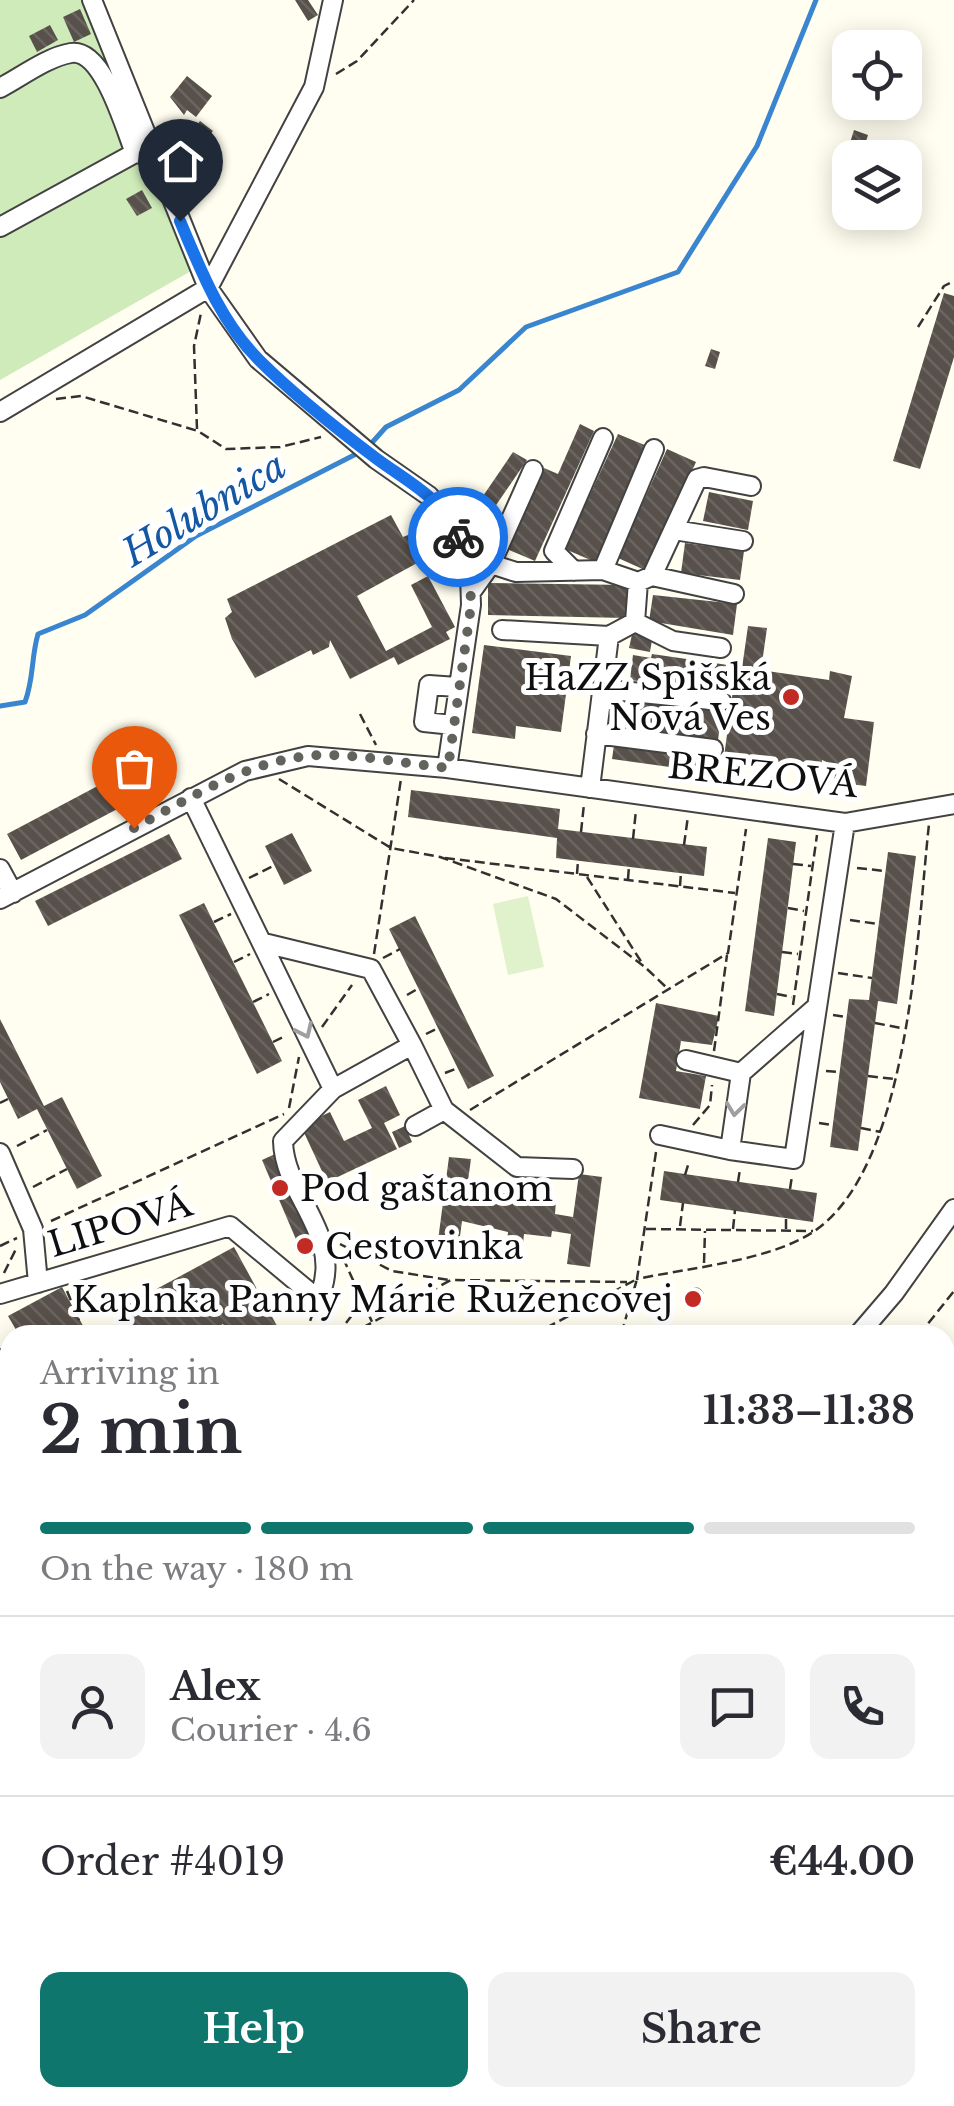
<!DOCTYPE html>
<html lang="en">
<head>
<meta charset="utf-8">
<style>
  :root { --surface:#fff; --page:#f2f2f3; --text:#2b2b33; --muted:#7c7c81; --line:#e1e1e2; --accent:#0f766e }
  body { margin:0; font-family:"Libre Baskerville",serif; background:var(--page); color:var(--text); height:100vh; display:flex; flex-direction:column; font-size:38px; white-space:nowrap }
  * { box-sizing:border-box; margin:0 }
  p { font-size:32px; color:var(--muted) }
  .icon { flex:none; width:55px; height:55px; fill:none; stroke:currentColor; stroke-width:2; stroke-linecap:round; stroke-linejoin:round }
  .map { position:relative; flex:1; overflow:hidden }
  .drawer { position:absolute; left:0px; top:1325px; width:955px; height:782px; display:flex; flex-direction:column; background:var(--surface); border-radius:30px 30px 0 0; box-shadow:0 5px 25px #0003 }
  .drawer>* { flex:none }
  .controls { position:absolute; left:832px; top:30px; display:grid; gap:20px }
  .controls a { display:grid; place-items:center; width:90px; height:90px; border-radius:20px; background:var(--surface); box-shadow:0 5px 25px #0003; font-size:50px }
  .pin { position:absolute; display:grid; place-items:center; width:85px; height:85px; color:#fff; margin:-102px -42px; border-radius:50% 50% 50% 0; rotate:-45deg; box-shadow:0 0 10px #0007 }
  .pin .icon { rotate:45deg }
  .courier { position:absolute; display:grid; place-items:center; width:100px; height:100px; margin:-50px; border:8px solid #1a73e8; border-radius:50%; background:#fff; color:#222; box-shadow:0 2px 12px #0007 }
  .head em { font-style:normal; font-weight:800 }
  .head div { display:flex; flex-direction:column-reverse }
  .head { display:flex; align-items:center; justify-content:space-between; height:170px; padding:0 40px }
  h1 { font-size:65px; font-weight:800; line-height:75px }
  .bar { display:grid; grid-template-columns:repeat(4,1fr); gap:15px 10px; align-content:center; height:120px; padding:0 40px }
  .bar i { height:12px; border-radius:8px; background:var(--line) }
  .bar .current { background:var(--accent) }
  .bar p { grid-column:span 4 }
  .line { display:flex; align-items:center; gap:25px; padding:0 40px; border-top:2px solid var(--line) }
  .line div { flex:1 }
  .round { display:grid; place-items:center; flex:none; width:105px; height:105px; border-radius:20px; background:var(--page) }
  .action { display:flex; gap:20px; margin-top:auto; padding:20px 40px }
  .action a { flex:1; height:115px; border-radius:20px; background:var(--accent); color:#fff; font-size:40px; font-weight:800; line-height:115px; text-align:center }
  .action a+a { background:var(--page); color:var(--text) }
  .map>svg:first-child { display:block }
  .garden { fill:#ceebb9 }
  .pitch { fill:#e0f2cb }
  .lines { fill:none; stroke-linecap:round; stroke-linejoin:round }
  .stream { stroke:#3985d0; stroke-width:5 }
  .building { fill:url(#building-back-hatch) }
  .minor-casing { stroke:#424242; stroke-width:22 }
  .path { stroke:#313131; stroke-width:2.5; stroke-dasharray:10 5; stroke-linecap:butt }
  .minor { stroke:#fff; stroke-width:18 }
  .oneway { stroke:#9f9f9f }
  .done { stroke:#63635e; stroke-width:10; stroke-dasharray:0 18 }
  .route { stroke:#1a73e8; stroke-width:12 }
  .poi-dot { fill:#c22b23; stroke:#fff; stroke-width:4 }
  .labels { text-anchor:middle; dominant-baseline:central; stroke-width:10; stroke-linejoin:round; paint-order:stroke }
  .poi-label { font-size:35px; fill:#0f0f0f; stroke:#fff; text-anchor:end }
  .street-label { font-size:35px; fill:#0f0f0f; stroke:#fff }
  .water-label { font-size:38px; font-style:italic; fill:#1457a4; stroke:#fff }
</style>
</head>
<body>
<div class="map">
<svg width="954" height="2106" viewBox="0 0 954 2106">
  <defs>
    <pattern id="building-back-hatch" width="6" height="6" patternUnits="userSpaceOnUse" patternTransform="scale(2.5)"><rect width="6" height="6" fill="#58514b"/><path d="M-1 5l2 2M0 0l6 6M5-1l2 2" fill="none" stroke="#6b6561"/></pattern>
  </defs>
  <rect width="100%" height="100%" fill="#fffef0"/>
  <path class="garden" d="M0 0H84L191 271 0 380Z"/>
  <path class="pitch" d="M528 896 544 967 508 975 493 904Z
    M10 1928V2098H87L70 2106H0V1933Z"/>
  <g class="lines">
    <path class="stream" d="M369 446 386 427 459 390 526 327 678 272 757 146 816 0
      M0 706 25 702C34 678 31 658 38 634L85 615 196 536 360 452"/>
  </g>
  <path class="building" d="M295 0H308L318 15 308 21Z
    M80 9 91 34 74 42 63 17Z
    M50 25 58 40 37 52 29 36Z
    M187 76 212 96 196 117 187 110 184 115 170 97Z
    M200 121 213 131 194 153 182 143Z
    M854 130 868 135 864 148 850 143Z
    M142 190 152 208 137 216 126 199Z
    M944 293 954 296V357L920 469 893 461Z
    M711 349 720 352 715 369 705 366Z
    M580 424 594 431 535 561 507 549 544 468 558 474Z
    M618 434 647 446 595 562 565 549Z
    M667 449 696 462 647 571 618 558Z
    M513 452 527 460 479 530 466 521Z
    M709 492 753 501 748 530 703 521Z
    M391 515 403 537 413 533 418 544 411 547 419 562 357 596 386 651 432 627 411 585 428 576 455 627 446 632 450 639 398 665 394 657 350 679 330 640 329 647 313 655 311 650 255 678 232 639 225 618 232 612 227 599Z
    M685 543 744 551 740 580 681 573Z
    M488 583 627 585 626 618 488 615Z
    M653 595 737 604 733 635 649 621Z
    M748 626 767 628 761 670 829 680 830 671 852 676 844 718 874 722 866 786 834 782 836 766 822 760 821 771 724 757 736 667 742 668Z
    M633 630 653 634 650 652 629 648Z
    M484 645 571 656 561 732 516 726 515 739 472 733Z
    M652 654 728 665 725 693 630 680 633 655 651 658Z
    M629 698 722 711 718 740 626 727Z
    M614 745 716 758 713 773 612 759Z
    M109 780 123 806 21 860 7 834Z
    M411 790 560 809 558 829 707 847 704 876 556 858 557 838 408 817Z
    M292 833 312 871 284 885 265 846Z
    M169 834 182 859 48 926 35 901Z
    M768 838 796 842 774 1016 745 1011Z
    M888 852 916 856 897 1004 878 1001 858 1151 830 1147 849 999 869 1000Z
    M204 903 282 1061 257 1074 179 915Z
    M415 916 494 1076 468 1089 389 929Z
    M656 1003 719 1016 712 1045 681 1041 676 1071 706 1076 700 1109 639 1098Z
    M0 1019 44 1106 62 1097 102 1176 77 1189 37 1109 18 1119 0 1082Z
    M386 1086 400 1115 384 1123 397 1149 327 1182 301 1126 330 1112 344 1141 372 1128 358 1100Z
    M405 1126 412 1142 399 1148 392 1132Z
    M275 1154 317 1254 304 1258 262 1160Z
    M449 1157 471 1159 465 1202 484 1204 486 1191 556 1200 555 1214 573 1217 579 1174 602 1177 590 1267 567 1264 571 1234 552 1231 551 1237 524 1234 523 1244 507 1242 508 1232 462 1221 458 1251 437 1248Z
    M664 1171 817 1193 813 1222 660 1200Z
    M234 1247 282 1335H229L223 1324 202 1335H103L132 1319 125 1306Z
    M686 1296a9 9 0 1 1 18 0a9 9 0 1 1-18 0Z
    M62 1287 88 1335H19L8 1316Z
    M945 1556H954V1579H945Z
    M10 1721V1738L2 1742 0 1727Z
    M10 1861V1897L0 1902V1866Z
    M945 1873H954V1904H945Z
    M124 2098H159L163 2106H101Z
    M337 2098H404L386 2106H343Z"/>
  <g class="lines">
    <defs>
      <path id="minor" d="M92 0 208 288 258 359 376 459 429 496 453 525 470 574 471 605 447 768
        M0 88C21 77 47 57 71 53 103 48 125 128 135 153
        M0 227 135 153 143 154
        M0 412 208 288 314 87 333 0
        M453 520 494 556
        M674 530 743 541
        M491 564 533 470
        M603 570 654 449
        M574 571 554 551 603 438
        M652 576 697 479 704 477 751 486
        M471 592 491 564 516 572 603 570 638 582 652 576 734 594
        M635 622 638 582
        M502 630 609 636 590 788
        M609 636 635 622 673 641 721 648
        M602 689 721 701
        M453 725 424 722 429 685 457 687
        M596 734 713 749
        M191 798 333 1089 412 1045 371 969 264 943
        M0 869 13 893
        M0 899 245 771 308 756 447 768 845 823 954 804
        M814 1009 741 1073 730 1150 794 1159 845 823
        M412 1045 444 1110 415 1126
        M686 1060 741 1073
        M444 1110 517 1167 573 1169
        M660 1135 730 1150
        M0 1153 33 1229 38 1283
        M0 1294 230 1226 314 1296 321 1292C342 1234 284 1195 283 1141L333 1089
        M858 1335 894 1293 954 1209
        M0 1359 10 1378
        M945 1384 954 1391
        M0 1430 10 1449
        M0 1485 10 1479
        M0 1553 10 1567
        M951 1593 954 1661
        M945 1753H954
        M0 1914 10 1909
        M945 1920H954
        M175 2098 179 2106
        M289 2098V2106
        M770 2098 780 2103 954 2101
        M507 2106 555 2098
        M729 2106 730 2098
        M750 2106 780 2103"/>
    </defs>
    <use href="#minor" class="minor-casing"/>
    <path class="path" d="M336 74 357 61 414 0
      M918 327 944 286 954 281
      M56 399 81 396 198 431 226 449 280 447 321 437
      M197 429 194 346 201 313
      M360 714 376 745
      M279 779 391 848 440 857 556 899 646 968
      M581 832 584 804
      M633 839 636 810
      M684 845 688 816
      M445 858 735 893
      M793 864 811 866
      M857 868 885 871
      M577 874 578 861
      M587 877 642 963
      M249 878 275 865
      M628 879 629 866
      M680 886 681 872
      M788 908 804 911
      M850 920 878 924
      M214 922 231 914
      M782 952 798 954
      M374 954 401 779
      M383 958 400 949
      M234 962 250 954
      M647 969 667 988
      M838 973 872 978
      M777 994 792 997
      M407 995 419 988
      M253 1002 269 994
      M793 1005 817 835
      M833 1015 847 1017
      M875 1023 901 1028
      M322 1027 352 985
      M426 1034 438 1028
      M273 1042 285 1036
      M714 1051 727 955
      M826 1071 839 1072
      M445 1073 458 1068
      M868 1076 894 1079
      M0 1103 8 1099
      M289 1108 299 1057
      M470 1110 728 953 746 829
      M819 1123 833 1125
      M693 1125 710 1105 712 1085
      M861 1128 881 1132
      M17 1146 47 1130
      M656 1152 637 1279C688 1268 769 1261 813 1232 910 1168 917 932 929 824
      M685 1175 689 1162
      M738 1182 740 1169
      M33 1187 67 1169
      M790 1189 792 1176
      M51 1221 284 1114
      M680 1226 683 1203
      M646 1229 813 1231
      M733 1229 735 1210
      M786 1229V1218
      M340 1244 392 1271 449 1280
      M0 1246 17 1238
      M343 1258 378 1335
      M704 1263 705 1231
      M4 1273 16 1249
      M67 1291 79 1320
      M217 1327 221 1334
      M305 1335 313 1313
      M337 1335 362 1302
      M349 1335 451 1280 627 1282
      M533 1335 637 1279 621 1335
      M919 1335 954 1291
      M0 1672 6 1683 0 1686
      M945 1677 947 1737
      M0 1696 10 1716
      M322 2098V2106
      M676 2098 681 2106
      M571 2100 585 2098
      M484 2106 489 2098"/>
    <use href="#minor" class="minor"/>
  </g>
  <defs><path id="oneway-chevron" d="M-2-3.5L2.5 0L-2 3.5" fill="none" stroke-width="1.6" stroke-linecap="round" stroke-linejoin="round" transform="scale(2.5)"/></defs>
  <g class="oneway">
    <use href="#oneway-chevron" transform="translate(305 1031) rotate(65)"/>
    <use href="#oneway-chevron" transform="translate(735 1109) rotate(97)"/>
  </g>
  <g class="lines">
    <path class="done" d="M134 828C196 795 258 754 330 755 369 756 409 764 448 768L471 606 470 574 458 537"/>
    <path class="route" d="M180 221C201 271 221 322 259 360 295 396 337 429 377 459 408 482 444 499 458 537"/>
  </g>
  <g class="poi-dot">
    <circle cx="791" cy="697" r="10"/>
    <circle cx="280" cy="1188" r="10"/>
    <circle cx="305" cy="1246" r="10"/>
    <circle cx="693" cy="1299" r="10"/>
  </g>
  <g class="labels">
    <g class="poi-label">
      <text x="771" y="677">HaZZ Spišská<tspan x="771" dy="40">Nová Ves</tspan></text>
      <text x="300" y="1188" text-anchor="start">Pod gaštanom</text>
      <text x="325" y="1246" text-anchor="start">Cestovinka</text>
      <text x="673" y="1299">Kaplnka Panny Márie Ružencovej</text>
    </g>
    <g class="street-label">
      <text transform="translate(763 775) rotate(6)">BREZOVÁ</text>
      <text transform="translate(120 1224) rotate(-17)">LIPOVÁ</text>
    </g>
    <g class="water-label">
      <text transform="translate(204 509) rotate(-31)">Holubnica</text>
    </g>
  </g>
</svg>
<div class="controls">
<a><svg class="icon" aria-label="locate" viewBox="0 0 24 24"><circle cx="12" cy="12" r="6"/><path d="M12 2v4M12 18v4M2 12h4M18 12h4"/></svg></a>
<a><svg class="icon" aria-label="layers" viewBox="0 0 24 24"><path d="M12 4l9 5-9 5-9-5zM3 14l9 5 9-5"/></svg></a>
</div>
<div class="pin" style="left:134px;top:828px;background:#ea580c"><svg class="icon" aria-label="bag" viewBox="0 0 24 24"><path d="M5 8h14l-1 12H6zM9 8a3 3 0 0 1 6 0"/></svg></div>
<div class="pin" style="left:180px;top:221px;background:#1f2937"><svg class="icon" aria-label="home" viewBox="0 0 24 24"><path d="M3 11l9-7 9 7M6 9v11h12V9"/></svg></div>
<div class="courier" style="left:458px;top:537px"><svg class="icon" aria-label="bike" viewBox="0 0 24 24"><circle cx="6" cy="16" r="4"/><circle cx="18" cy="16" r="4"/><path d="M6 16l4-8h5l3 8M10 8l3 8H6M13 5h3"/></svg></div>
<section class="drawer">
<div class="head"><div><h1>2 min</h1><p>Arriving in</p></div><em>11:33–11:38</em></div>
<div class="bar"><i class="current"></i><i class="current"></i><i class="current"></i><i></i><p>On the way · 180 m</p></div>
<div class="line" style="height:180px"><a class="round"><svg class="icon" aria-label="person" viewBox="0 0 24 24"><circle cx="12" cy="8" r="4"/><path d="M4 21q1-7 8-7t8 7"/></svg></a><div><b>Alex</b><p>Courier · 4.6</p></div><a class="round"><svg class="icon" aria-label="chat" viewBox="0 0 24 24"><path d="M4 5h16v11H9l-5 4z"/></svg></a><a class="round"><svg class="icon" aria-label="phone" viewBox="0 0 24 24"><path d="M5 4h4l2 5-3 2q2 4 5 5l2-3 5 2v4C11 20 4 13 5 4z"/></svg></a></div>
<div class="line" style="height:130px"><div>Order #4019</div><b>€44.00</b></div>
<div class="action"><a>Help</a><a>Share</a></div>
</section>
</div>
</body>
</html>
